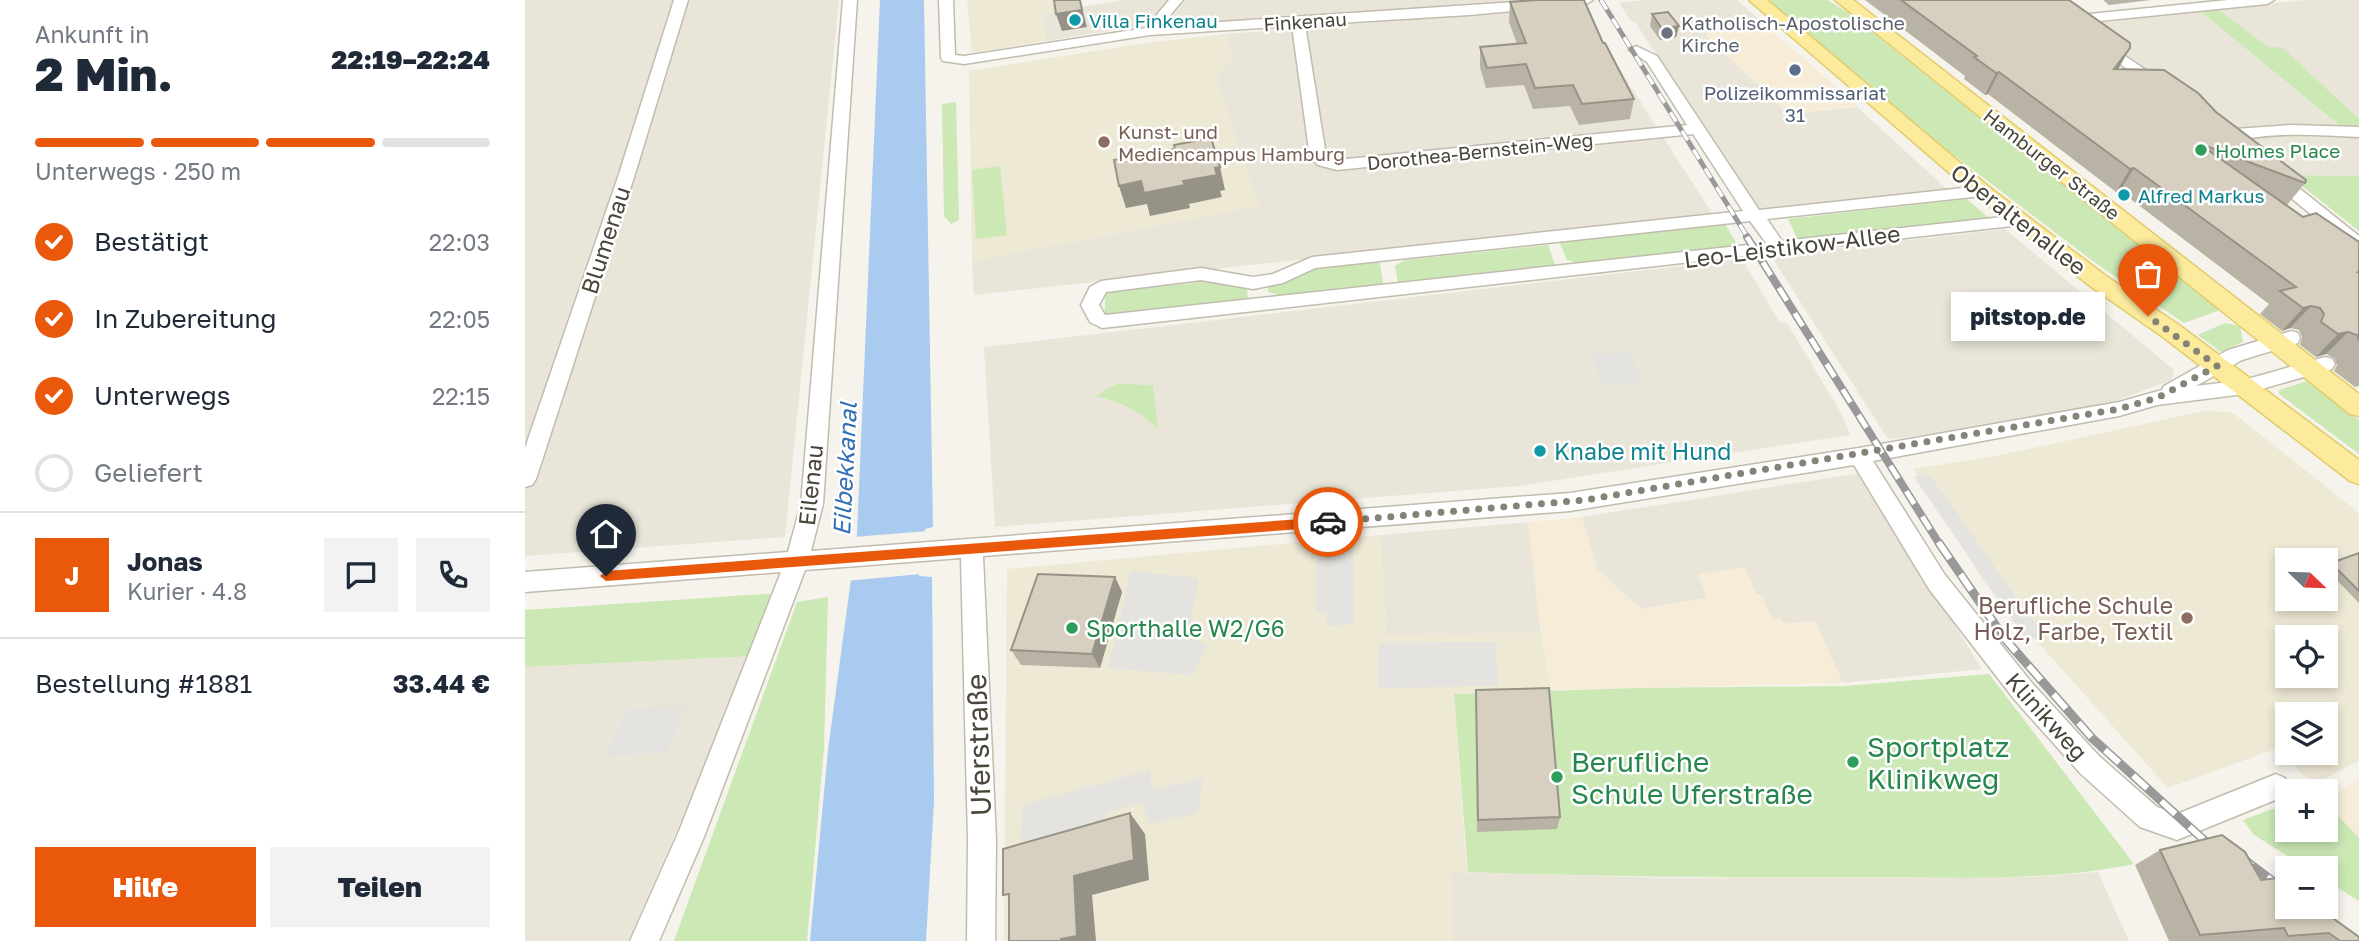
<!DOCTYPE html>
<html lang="de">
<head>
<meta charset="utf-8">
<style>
  :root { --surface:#fff; --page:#f2f2f3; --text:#1f2937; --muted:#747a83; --line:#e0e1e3; --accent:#ea580c }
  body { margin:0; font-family:"Golos Text",sans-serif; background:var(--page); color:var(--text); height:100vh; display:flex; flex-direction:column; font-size:26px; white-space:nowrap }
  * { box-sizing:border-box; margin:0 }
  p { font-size:23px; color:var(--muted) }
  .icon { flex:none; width:38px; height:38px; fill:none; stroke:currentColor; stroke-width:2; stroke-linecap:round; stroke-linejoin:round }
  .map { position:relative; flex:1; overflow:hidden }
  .details { display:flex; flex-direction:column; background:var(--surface); width:525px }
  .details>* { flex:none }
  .needle { width:46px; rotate:113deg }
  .fabs { position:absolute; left:1750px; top:548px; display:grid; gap:14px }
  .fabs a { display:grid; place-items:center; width:63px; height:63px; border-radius:0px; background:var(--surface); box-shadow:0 4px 10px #0003; font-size:35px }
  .pin { position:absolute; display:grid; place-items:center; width:60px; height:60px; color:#fff; margin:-72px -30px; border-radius:50% 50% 50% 0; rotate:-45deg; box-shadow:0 0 7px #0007 }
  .pin .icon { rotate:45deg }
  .courier { position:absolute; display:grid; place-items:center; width:70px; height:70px; margin:-35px; border:5px solid #ea580c; border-radius:50%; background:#fff; color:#222; box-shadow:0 2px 9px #0007 }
  .bubble { position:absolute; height:49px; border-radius:0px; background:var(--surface); box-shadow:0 4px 10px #0003; font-size:23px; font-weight:800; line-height:49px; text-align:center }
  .summary em { font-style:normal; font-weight:800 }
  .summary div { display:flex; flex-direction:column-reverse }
  .summary { display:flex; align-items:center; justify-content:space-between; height:119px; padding:0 35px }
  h1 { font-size:46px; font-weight:800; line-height:52px }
  .bar { display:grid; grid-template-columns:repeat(4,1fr); gap:10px 7px; align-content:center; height:84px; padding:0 35px }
  .bar i { height:9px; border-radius:5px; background:var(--line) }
  .bar .current { background:var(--accent) }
  .bar p { grid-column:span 4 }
  .line { display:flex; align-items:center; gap:18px; padding:0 35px; border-top:2px solid var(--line) }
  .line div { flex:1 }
  .round { display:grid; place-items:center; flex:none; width:74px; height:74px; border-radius:0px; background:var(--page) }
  ol { padding:0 35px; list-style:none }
  li { display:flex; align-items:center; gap:21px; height:77px }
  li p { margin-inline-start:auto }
  li .icon { padding:7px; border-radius:50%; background:var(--accent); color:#fff; stroke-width:4 }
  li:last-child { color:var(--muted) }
  li i { width:38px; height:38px; border:4px solid var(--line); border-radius:50% }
  .cta { display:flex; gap:14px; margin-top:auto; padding:14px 35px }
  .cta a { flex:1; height:80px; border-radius:0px; background:var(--accent); color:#fff; font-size:28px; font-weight:800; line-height:80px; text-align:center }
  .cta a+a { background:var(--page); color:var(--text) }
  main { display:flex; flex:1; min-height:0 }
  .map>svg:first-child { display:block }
  .residential { fill:#e9e6d9 }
  .commercial { fill:#f6ecd7 }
  .education { fill:#eee9d5; fill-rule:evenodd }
  .green { fill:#cbe8b5 }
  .parking { fill:#e4e3df }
  .water { fill:#a9cbf0 }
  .pier { fill:#f5f3eb }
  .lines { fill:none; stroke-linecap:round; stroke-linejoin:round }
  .minor-casing { stroke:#c1bcad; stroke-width:3 }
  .major-casing { stroke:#e2cc6c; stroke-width:3 }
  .minor { fill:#fff; fill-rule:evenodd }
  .major { fill:#fceb9d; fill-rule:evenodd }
  .rail-far2-casing { stroke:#999; stroke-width:5 }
  .rail-far1-casing { stroke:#999; stroke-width:8 }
  .rail-casing { stroke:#999; stroke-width:9 }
  .rail-far2 { stroke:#fff; stroke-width:3.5; stroke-dasharray:11; stroke-linecap:butt }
  .rail-far1 { stroke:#fff; stroke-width:5; stroke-dasharray:15; stroke-linecap:butt }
  .rail { stroke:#fff; stroke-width:6; stroke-dasharray:19; stroke-linecap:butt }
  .wall { fill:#b9b3a5 }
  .shaded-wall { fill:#969286 }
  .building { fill:#d7d0c0; stroke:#969286; stroke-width:2 }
  .route { fill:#ea580c }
  .done { stroke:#858277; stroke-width:7; stroke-dasharray:0 12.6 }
  .culture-dot { fill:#0f9aa8; stroke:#fff; stroke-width:2.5 }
  .worship-dot { fill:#6b7280; stroke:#fff; stroke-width:2.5 }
  .service-dot { fill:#5c6f8a; stroke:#fff; stroke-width:2.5 }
  .education-dot { fill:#8d6e63; stroke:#fff; stroke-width:2.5 }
  .leisure-dot { fill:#2e9e5b; stroke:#fff; stroke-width:2.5 }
  .labels { text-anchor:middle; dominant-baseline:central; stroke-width:5; stroke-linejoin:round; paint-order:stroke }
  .far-culture-label { font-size:19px; fill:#0d838f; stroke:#fff; text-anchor:start }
  .far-street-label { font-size:19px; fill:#494539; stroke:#fff }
  .far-worship-label { font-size:19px; fill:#5b616d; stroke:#fff; text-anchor:start }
  .far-service-label { font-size:19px; fill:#4e5e75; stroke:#fff }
  .far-education-label { font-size:19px; fill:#785e54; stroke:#fff; text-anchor:start }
  .far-leisure-label { font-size:19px; fill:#27864d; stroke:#fff; text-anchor:start }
  .street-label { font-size:23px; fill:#494539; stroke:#fff }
  .culture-label { font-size:23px; fill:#0d838f; stroke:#fff; text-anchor:start }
  .education-label { font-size:23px; fill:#785e54; stroke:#fff; text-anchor:end }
  .leisure-label { font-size:23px; fill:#27864d; stroke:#fff; text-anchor:start }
  .water-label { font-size:24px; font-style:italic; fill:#336fb4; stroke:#fff }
  .near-street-label { font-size:28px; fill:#494539; stroke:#fff }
  .near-leisure-label { font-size:28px; fill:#27864d; stroke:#fff; text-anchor:start }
</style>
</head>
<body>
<main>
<section class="details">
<div class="summary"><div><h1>2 Min.</h1><p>Ankunft in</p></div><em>22:19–22:24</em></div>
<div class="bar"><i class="current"></i><i class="current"></i><i class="current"></i><i></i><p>Unterwegs · 250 m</p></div>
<ol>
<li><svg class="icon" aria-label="check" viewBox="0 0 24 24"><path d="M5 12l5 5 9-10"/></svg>Bestätigt<p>22:03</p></li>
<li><svg class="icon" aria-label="check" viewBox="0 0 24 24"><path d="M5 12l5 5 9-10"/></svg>In Zubereitung<p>22:05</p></li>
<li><svg class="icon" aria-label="check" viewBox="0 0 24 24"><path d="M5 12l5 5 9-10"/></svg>Unterwegs<p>22:15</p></li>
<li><i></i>Geliefert</li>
</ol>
<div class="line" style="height:126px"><b class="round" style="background:var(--accent);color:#fff">J</b><div><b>Jonas</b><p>Kurier · 4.8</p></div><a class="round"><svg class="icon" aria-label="chat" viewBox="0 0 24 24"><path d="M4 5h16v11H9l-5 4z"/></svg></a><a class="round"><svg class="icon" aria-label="phone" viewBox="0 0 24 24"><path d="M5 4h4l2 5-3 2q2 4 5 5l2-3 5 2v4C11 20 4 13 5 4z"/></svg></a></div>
<div class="line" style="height:91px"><div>Bestellung #1881</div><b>33.44 €</b></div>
<div class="cta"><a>Hilfe</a><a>Teilen</a></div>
</section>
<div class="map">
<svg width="1834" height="941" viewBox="0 0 1834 941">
  <rect width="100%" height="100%" fill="#f5f3eb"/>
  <path class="residential" d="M0 0H314L260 537 0 556Z
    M598 0H643L626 24 521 41 517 13Z
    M661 0H990L648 25 643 22Z
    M1118 0H1212L1238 23 1181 35 1263 114 1332 107 1424 191 1233 215 1111 23 1105 20 1094 3Z
    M1781 0H1834V119L1758 48 1742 46 1693 9Z
    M1055 7 1188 215 449 295 447 261 733 206 691 78 707 58 700 34Z
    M1675 11 1815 127H1834V176L1763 175 1559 25Z
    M1480 229 1649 370 1647 380 1563 411 1492 425 1363 439 1246 256Z
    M1217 259 1255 323H1262L1316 413 1325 435 994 486 470 527 459 347Z
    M1335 473 1457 669 1318 683 1290 621 1258 624 1247 620 1237 596 1174 575 1182 598 1116 609 1072 569 1057 517Z
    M1003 522 1016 633 861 635 855 535Z
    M229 656 103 941H0V667Z
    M925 872 1144 878 1509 877 1573 872 1604 941H927Z"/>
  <path class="commercial" d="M1238 23 1333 106 1263 114 1180 34Z
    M1057 517 1072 569 1116 609 1182 598 1174 574 1220 567 1232 596H1237L1247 619H1256L1259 624 1290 621 1318 683 1026 690 1016 633 1003 522Z
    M1834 780V838L1801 803V799Z"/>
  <path class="education" d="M442 0H531L534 10 517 13 521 41 447 53Z
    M700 34 707 58 691 78 734 206 447 261 444 71 613 44Z
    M1683 410 1707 413 1716 419 1834 513V761L1795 781 1779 776 1753 748 1643 788 1460 583 1388 469 1476 455ZM1762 560H1801V598H1762ZM1762 637H1801V676H1762ZM1762 714H1801V752H1762Z
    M855 535 861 635 1016 633 1026 690 929 694 942 872H925L927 941H479L482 569Z"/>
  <path class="green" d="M1244 0H1303L1323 13 1695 310 1659 323 1569 262 1396 130Z
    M1693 9 1742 46 1758 48 1834 119V127H1816L1675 11Z
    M431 102 434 220 426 224 419 216 417 104Z
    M475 166 482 235 451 239 447 170Z
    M1763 175 1834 176V231Z
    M1442 199 1466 220 1273 240 1263 219Z
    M1199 222 1213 246 1050 266 1048 261 1042 260 1034 241Z
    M1023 245 1030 265 995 269 996 272 990 273 989 270 926 276 924 281 873 283 870 266 880 260Z
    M824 262 855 263 858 284 823 292 822 287C798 290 776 297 751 299V294L743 292V284L785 268Z
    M670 279 722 288 723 303 692 306 691 302 588 313 587 317 580 318V288L588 287 591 291 669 283Z
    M1700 323 1715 326 1718 342 1696 352 1673 335Z
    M1783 381 1834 420V454L1754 394V390Z
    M592 384 628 385 633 429C613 410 597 402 570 396Z
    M255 593 229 656 0 667V610Z
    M303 597 299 748 282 941H149L272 602Z
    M1464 674 1609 864C1522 882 1433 877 1345 877 1211 878 1077 877 943 872L929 694 1113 688 1319 686Z
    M1801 803 1834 838V901L1801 880V868H1782L1729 835 1718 820 1747 809 1762 813V830H1801Z"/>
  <path class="parking" d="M1106 352 1116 383 1076 386 1067 355Z
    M1405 475 1520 638 1501 640 1389 477Z
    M828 544 829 624 802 626V612L791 613 792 546Z
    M606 571 674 578 663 634 682 646 667 675 583 668Z
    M971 642 973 686 853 688 854 643Z
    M162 705 142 752 80 757 102 709Z
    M625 770 627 790 678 778 673 813 624 824 617 803 580 812 581 832 495 852 497 805Z"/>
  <path class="water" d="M355 0H399L408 527 400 529 394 576 407 577 409 801 401 941H285L303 750 332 534Z"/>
  <path class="pier" d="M402 531 396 574 321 581 329 537Z"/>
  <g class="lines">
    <defs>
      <path id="minor" d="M149 0H163L110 174 11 479 7 485 0 487V448L94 174Z
        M318 0H332L298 504 286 551 1045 493 1334 448 1594 402 1637 390 1639 386 1703 350 1766 331 1773 333 1775 338 1773 343 1717 360 1671 386 1719 380 1800 357 1807 359 1810 364 1807 369 1719 394 1632 405 1594 416 1348 461 1420 575 1507 683 1574 756 1632 807 1652 814 1751 774 1760 778 1764 787 1760 796 1652 840 1615 827 1556 774 1489 699 1404 589 1329 465 1045 511 458 556 471 840 470 941H442L443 840 436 558 280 570 179 837 134 941H105L154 831 256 572 0 592V572L263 552 276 504Z
        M414 0H428L430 55 439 56 621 28 644 0H658L636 26 1018 0H1068L1061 4 944 15 780 25 801 155 812 160 1162 125 1122 62 1104 50 1111 46 1132 56 1234 210 1457 186 1465 191 1457 196 1242 219 1257 241 1496 215 1504 220 1496 225 577 328 565 322 556 305 565 287 576 281 676 268 728 277 748 274 787 257 1218 211 1168 134 812 170 793 165 785 157 767 26 625 35 439 64 418 61 416 58ZM1225 221 1241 243 580 315 574 305 581 292 676 280 728 289 758 283 790 268Z
        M1703 0H1749L1742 4 1545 24 1538 20 1545 16Z
        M1577 40 1638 82 1640 85 1638 88H1628L1572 47 1570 44Z
        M1765 125 1834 127V137C1788 135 1747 131 1702 143L1694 138 1711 129Z
        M1749 171 1755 173 1834 236V251L1828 249 1743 179 1741 176 1743 173Z"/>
      <path id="major" d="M1224 0H1242L1464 187 1581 276 1654 325 1834 460V484L1825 481 1638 337 1565 286 1450 195Z
        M1310 0H1328L1834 394V416L1825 414Z"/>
    </defs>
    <use href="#minor" class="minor-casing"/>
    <use href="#major" class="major-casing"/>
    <use href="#minor" class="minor"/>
    <use href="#major" class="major"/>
    <defs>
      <path id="rail-far2" d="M1076 0 1223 238"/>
      <path id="rail-far1" d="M1222 237 1415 545"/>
      <path id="rail" d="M1414 543 1480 639 1567 738 1691 851
        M1712 854 1762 892"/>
    </defs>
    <use href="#rail-far2" class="rail-far2-casing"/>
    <use href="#rail-far1" class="rail-far1-casing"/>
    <use href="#rail" class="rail-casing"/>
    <use href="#rail-far2" class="rail-far2"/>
    <use href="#rail-far1" class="rail-far1"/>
    <use href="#rail" class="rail"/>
  </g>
  <path class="wall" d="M1340 0H1544L1605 48 1593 69 1691 112 1780 183 1762 205 1778 217 1834 242V386L1830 387 1809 371 1812 365 1809 358 1801 354 1791 357 1775 345 1777 337 1774 330 1765 328 1757 331 1735 314 1744 304 1595 191 1591 192 1463 94 1460 95 1439 79 1440 76Z
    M1578 0H1626L1584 5Z
    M985 2 1078 43 1109 99 1105 119 1054 125 1045 106 1008 109 999 85 961 88 955 67V47L992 44 984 22Z
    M1127 14 1154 26 1151 37 1135 40 1125 26Z
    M1834 553V603L1801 569V567L1806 563Z
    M590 577 597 592 575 668 496 665 486 650Z
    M951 690 1035 817 1032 829 952 832 951 704Z
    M1635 850 1736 880 1762 906 1834 941H1644L1610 865Z"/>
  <path class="shaded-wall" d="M555 0 562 27 537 31 531 14Z
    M1154 26 1151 37 1135 40 1137 29Z
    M1605 48 1592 71 1589 69Z
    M1474 72 1463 94 1460 95 1471 73Z
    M695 167 700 190 695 191 697 197 664 204 665 208 625 216 622 204 601 208 594 186 616 181H658Z
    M1609 168 1595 191 1591 192 1605 169Z
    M1786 306 1765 328 1757 331 1778 308Z
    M1823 332 1801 354 1791 357 1813 334Z
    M590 577 597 592 575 668 567 654Z
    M605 813 620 834 624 880 567 895 571 941H536L549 876Z"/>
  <path class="building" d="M529 0H555L557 10 531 14Z
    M1011 0H1059L1078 43H1080L1109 99 1057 104 1048 85 1010 88 1001 64 962 68 955 47 1001 43 985 2Z
    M1376 0H1544L1605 43V48L1589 69 1639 70 1673 93 1691 112 1781 180 1780 183 1681 146 1680 148 1778 217 1791 213 1834 242V271L1833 272H1834V341L1832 335 1823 332 1813 334 1796 322 1799 314 1795 308 1786 306 1778 308 1755 291 1771 287 1609 168 1605 169 1474 72 1471 73 1449 57 1452 56Z
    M1143 12 1154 26 1137 29 1127 14Z
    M686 138 695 167 690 168 692 175 658 181 660 185 619 193 616 181 594 186 589 160 650 149 649 145Z
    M1834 553V591L1806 563Z
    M513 574 590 577 567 654 486 650Z
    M1024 688 1035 817 953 820 951 690Z
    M605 813 609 860 549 876 552 936 536 939V941H484V894L478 895V849Z
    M1697 835 1720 852 1736 880 1753 878 1762 895V906H1791L1834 937V941H1815L1804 933 1763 936 1759 928 1675 935 1635 850Z"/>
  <path class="route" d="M803 517 809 522 803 527 81 581 75 576 81 571Z"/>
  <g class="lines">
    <path class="done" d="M803 522 1060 500 1594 409 1632 398 1692 366 1623 316"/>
  </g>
  <g class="culture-dot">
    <circle cx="550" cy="20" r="7"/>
    <circle cx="1599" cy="195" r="7"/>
    <circle cx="1015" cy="451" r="7"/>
  </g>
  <circle class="worship-dot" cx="1142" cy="33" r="7"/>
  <circle class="service-dot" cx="1270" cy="70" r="7"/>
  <g class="education-dot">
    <circle cx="579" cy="142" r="7"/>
    <circle cx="1662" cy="618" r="7"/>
  </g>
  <g class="leisure-dot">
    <circle cx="1676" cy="150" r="7"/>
    <circle cx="547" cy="628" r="7"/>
    <circle cx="1328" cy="762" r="7"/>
    <circle cx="1032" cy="777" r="7"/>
  </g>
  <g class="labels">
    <g class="far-culture-label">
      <text x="564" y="20">Villa Finkenau</text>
      <text x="1613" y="195">Alfred Markus</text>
    </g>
    <g class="far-street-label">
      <text transform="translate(780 21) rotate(-4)">Finkenau</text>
      <text transform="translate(955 151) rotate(-6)">Dorothea-Bernstein-Weg</text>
      <text transform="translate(1527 164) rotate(38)">Hamburger Straße</text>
    </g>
    <g class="far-worship-label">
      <text x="1156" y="22">Katholisch-Apostolische<tspan x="1156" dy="22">Kirche</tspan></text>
    </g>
    <g class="far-service-label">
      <text x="1270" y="92">Polizeikommissariat<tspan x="1270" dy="22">31</tspan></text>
    </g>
    <g class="far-education-label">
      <text x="593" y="131">Kunst- und<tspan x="593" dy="22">Mediencampus Hamburg</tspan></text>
    </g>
    <g class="far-leisure-label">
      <text x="1690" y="150">Holmes Place</text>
    </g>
    <g class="street-label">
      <text transform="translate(1494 219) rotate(38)">Oberaltenallee</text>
      <text transform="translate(80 240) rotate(-72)">Blumenau</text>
      <text transform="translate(1267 246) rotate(-7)">Leo-Leistikow-Allee</text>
      <text transform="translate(285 485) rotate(-84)">Eilenau</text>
      <text transform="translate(1522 716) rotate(48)">Klinikweg</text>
    </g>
    <g class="culture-label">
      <text x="1029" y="451">Knabe mit Hund</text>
    </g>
    <g class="education-label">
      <text x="1648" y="605">Berufliche Schule<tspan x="1648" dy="26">Holz, Farbe, Textil</tspan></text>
    </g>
    <g class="leisure-label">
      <text x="561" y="628">Sporthalle W2/G6</text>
    </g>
    <g class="water-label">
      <text transform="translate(319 469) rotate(-87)">Eilbekkanal</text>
    </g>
    <g class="near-street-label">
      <text transform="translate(453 745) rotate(-92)">Uferstraße</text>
    </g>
    <g class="near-leisure-label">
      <text x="1342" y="746">Sportplatz<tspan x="1342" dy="32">Klinikweg</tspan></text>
      <text x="1046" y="761">Berufliche<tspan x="1046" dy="32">Schule Uferstraße</tspan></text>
    </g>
  </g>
</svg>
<div class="fabs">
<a><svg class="needle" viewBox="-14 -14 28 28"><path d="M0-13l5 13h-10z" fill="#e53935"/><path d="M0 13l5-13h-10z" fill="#747a83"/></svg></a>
<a><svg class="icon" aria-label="locate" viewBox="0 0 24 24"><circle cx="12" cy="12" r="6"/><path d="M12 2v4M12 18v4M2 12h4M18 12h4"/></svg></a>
<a><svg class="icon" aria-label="layers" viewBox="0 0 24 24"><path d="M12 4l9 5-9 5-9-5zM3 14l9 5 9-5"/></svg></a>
<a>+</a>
<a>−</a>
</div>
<div class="pin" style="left:1623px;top:316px;background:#ea580c"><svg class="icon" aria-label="bag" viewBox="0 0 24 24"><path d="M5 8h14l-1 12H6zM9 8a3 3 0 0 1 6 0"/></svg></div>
<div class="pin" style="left:81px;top:576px;background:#1f2937"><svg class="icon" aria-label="home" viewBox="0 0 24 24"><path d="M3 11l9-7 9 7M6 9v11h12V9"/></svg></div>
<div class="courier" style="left:803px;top:522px"><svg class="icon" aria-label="car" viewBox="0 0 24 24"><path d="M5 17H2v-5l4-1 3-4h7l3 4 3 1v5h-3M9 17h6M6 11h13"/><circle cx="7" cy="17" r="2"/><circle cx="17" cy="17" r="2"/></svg></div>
<div class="bubble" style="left:1426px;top:292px;width:154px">pitstop.de</div>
</div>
</main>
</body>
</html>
